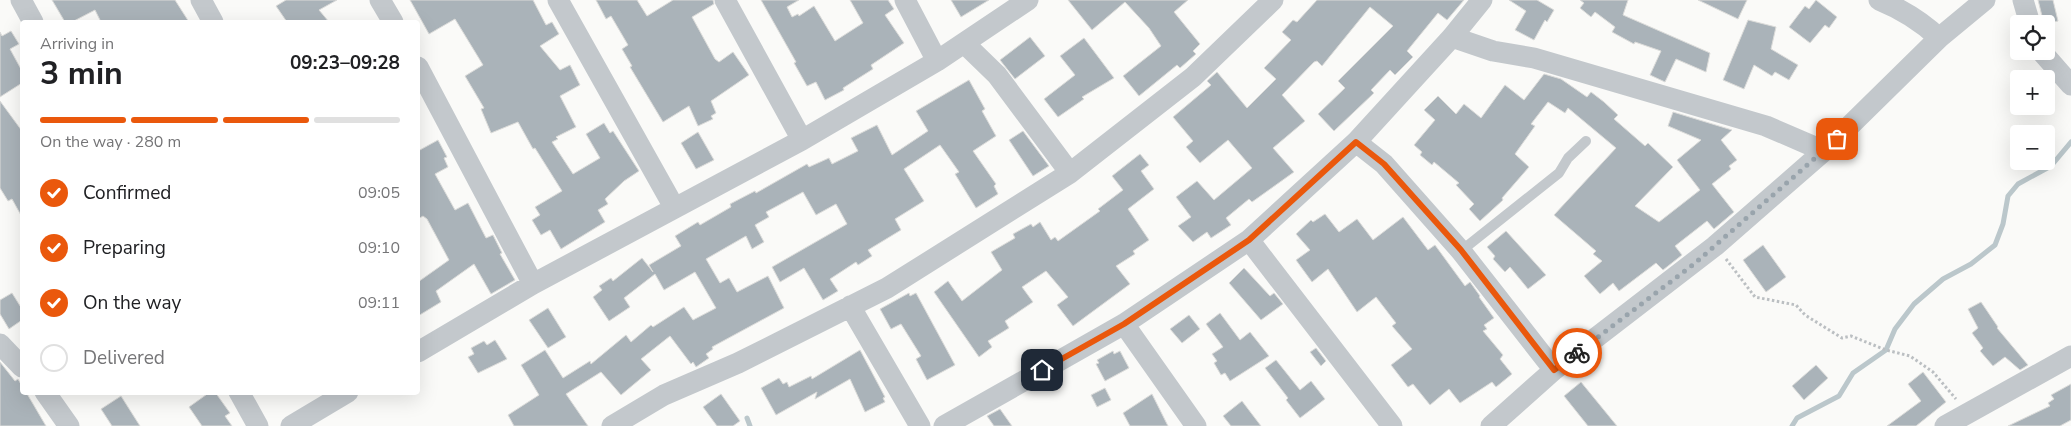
<!DOCTYPE html>
<html lang="en">
<head>
<meta charset="utf-8">
<style>
  :root { --surface:#fff; --page:#f6f6f6; --text:#202124; --muted:#757577; --line:#e0e0e0; --accent:#ea580c }
  body { margin:0; font-family:"Nunito Sans",sans-serif; background:var(--page); color:var(--text); height:100vh; display:flex; flex-direction:column; font-size:19px; white-space:nowrap }
  * { box-sizing:border-box; margin:0 }
  p { font-size:16px; color:var(--muted) }
  .icon { flex:none; width:28px; height:28px; fill:none; stroke:currentColor; stroke-width:2; stroke-linecap:round; stroke-linejoin:round }
  .map { position:relative; flex:1; overflow:hidden }
  .sheet { position:absolute; left:20px; top:20px; width:400px; height:375px; display:flex; flex-direction:column; background:var(--surface); border-radius:5px; box-shadow:0 5px 20px #0002 }
  .sheet>* { flex:none }
  .fabs { position:absolute; left:2010px; top:15px; display:grid; gap:10px }
  .fabs a { display:grid; place-items:center; width:45px; height:45px; border-radius:5px; background:var(--surface); box-shadow:0 5px 20px #0002; font-size:25px }
  .pin { position:absolute; display:grid; place-items:center; width:42px; height:42px; color:#fff; margin:-21px; border-radius:10px; box-shadow:0 2px 8px #0006 }
  .courier { position:absolute; display:grid; place-items:center; width:50px; height:50px; margin:-25px; border:4px solid #ea580c; border-radius:50%; background:#fff; color:#222; box-shadow:0 1px 6px #0007 }
  .summary em { font-style:normal; font-weight:700 }
  .summary div { display:flex; flex-direction:column-reverse }
  .summary { display:flex; align-items:center; justify-content:space-between; height:85px; padding:0 20px }
  h1 { font-size:32px; font-weight:700; line-height:38px }
  .bar { display:grid; grid-template-columns:repeat(4,1fr); gap:8px 5px; align-content:center; height:60px; padding:0 20px }
  .bar i { height:6px; border-radius:4px; background:var(--line) }
  .bar .active { background:var(--accent) }
  .bar p { grid-column:span 4 }
  ol { padding:0 20px; list-style:none }
  li { display:flex; align-items:center; gap:15px; height:55px }
  li p { margin-inline-start:auto }
  li .icon { padding:5px; border-radius:50%; background:var(--accent); color:#fff; stroke-width:4 }
  li:last-child { color:var(--muted) }
  li i { width:28px; height:28px; border:2px solid var(--line); border-radius:50% }
  .map>svg:first-child { display:block }
  .lines { fill:none; stroke-linecap:round; stroke-linejoin:round }
  .stream { stroke:#bbc7cb; stroke-width:5 }
  .building { fill:#aab3b9; stroke:#dcdcda }
  .path { stroke:#bbbfc2; stroke-width:3; stroke-dasharray:2.5 2.5; stroke-linecap:butt }
  .lane { stroke:#c3c8cc; stroke-width:10 }
  .street { stroke:#c3c8cc; stroke-width:21 }
  .done { stroke:#99a4ac; stroke-width:5; stroke-dasharray:0 9 }
  .route { stroke:#ea580c; stroke-width:6 }
</style>
</head>
<body>
<div class="map">
<svg width="2071" height="426" viewBox="0 0 2071 426">
  <rect width="100%" height="100%" fill="#fafaf8"/>
  <g class="lines">
    <path class="stream" d="M747 418 750 426
      M1792 426 1797 418 1839 396 1853 373 1886 350 1895 329 1914 304 1943 279 1971 264 1995 245 2003 224 2008 196 2018 184 2051 166 2071 142"/>
  </g>
  <path class="building" d="M52 0H175L189 22H101L95 10 72 22H65Z
    M286 0H337L319 10 329 22H287L276 6Z
    M410 0H533L546 25 552 22 559 34 540 46 560 70 570 65 580 85 560 96 576 127 556 137 558 139 552 142 573 174 600 158 586 134 604 123 610 133 613 131 639 171 624 181 605 199 608 204 598 210 605 222 561 249 550 230 541 235 532 220 540 215 535 207 562 191 535 148 533 149 518 122 491 133 481 109 484 108 465 76 483 65 455 19 429 34Z
    M596 0H637L647 16 673 0H713L714 4 692 17 715 59 719 62 733 52 749 75 711 101 716 113 711 116 713 119 698 126 689 106 663 122 630 67 632 66 622 49 628 45 611 16 606 19Z
    M761 0H799L787 7 792 17 798 14 799 16 814 6 835 41 863 23 850 0H888L894 9 885 15 904 43 871 65 873 69 843 88 844 90 825 100 816 82 807 86 794 63 796 62Z
    M951 0H989L961 17Z
    M1068 0H1188L1174 12 1200 44 1193 51 1196 54 1180 68 1177 65 1139 96 1123 76 1161 46 1149 28 1125 2 1092 30Z
    M1317 0H1464L1447 20 1438 13 1407 51 1413 57 1395 75 1390 70 1371 90 1374 93 1334 131 1318 114 1345 88 1338 81 1393 26 1370 7 1322 66 1317 61 1314 62 1282 95 1305 121 1273 148 1294 172 1252 202 1249 199 1226 218 1231 225 1211 238 1207 232 1193 242 1178 226 1191 217 1176 197 1197 181 1214 200 1252 168 1228 140 1200 163 1186 147 1193 141 1173 117 1211 85 1207 81 1217 72 1247 108 1276 79 1264 68 1291 40 1282 32 1293 20 1297 22Z
    M1509 0H1537L1554 10 1547 22 1545 20 1534 40 1515 30 1526 11Z
    M1580 0H1628L1623 15 1710 53 1706 72 1676 59 1665 82 1650 75 1661 51 1635 42 1634 44 1612 32 1615 27 1595 12 1591 17 1580 8 1584 3Z
    M1698 0H1747L1738 19Z
    M1816 0 1837 17 1829 28 1825 25 1810 43 1789 27 1805 6 1809 9Z
    M2038 0H2053L2058 21 2044 24Z
    M1748 20 1776 27 1771 49 1798 65 1789 80 1775 72 1772 76 1754 65 1744 89 1723 80Z
    M11 31 19 44 10 49 22 71V83L0 97V32L2 36Z
    M1030 37 1045 56 1015 79 1000 60Z
    M1084 38 1114 78 1082 97 1084 99 1058 117 1044 99 1075 75 1060 56Z
    M1544 74 1561 79 1587 97 1591 92 1604 102 1618 115 1614 119 1645 146 1648 143 1673 167 1635 206 1659 222 1700 190 1677 160 1701 140 1668 126 1673 112 1732 130 1721 140 1737 160 1729 166 1731 169 1712 184 1734 212 1714 229 1707 221 1675 246 1682 255 1663 270 1656 263 1619 291 1613 283 1600 294 1584 276 1602 261 1593 254 1596 251 1554 215 1616 148 1568 108 1565 113 1548 102 1531 124 1535 126 1515 154 1529 167 1502 198 1503 200 1480 221 1469 209 1474 204 1456 185 1459 183 1434 162 1432 165 1420 155 1422 152 1414 145 1435 120 1424 110 1438 96 1456 114 1464 104 1481 118 1505 85 1524 100Z
    M969 80 985 109 982 111 996 136 973 151 996 184 994 186 998 194 976 208 955 174 959 172 940 145 904 169 924 201 895 219 901 230 868 250 872 256 858 265 856 262 830 279 838 291 823 300 804 268 780 282 772 267 847 224 836 204 816 215 803 192 766 212 769 217 755 225 764 242 752 249 746 236 706 259 720 283 729 278 737 292 768 276 784 308 712 347 713 349 706 354 709 358 696 367 693 362 691 364 670 336 641 359 651 370 621 395 601 372 566 394 588 426H514L508 415 539 395 521 365 545 350 563 378 590 361 591 364 626 335 631 342 651 325 653 327 684 307 693 320 716 308 695 272 664 290 655 274 624 298 630 307 609 321 593 297 602 290 599 286 611 278 613 281 642 258 653 272 649 265 681 246 675 236 698 222 700 225 731 207 730 204 755 191 756 193 807 164 809 167 829 158 832 164 858 151 851 138 877 125 892 155 928 131 916 111Z
    M0 101 22 131V217L12 199 8 201 0 188Z
    M1023 131 1049 166 1033 176 1009 140Z
    M698 132 714 160 696 169 681 143Z
    M438 140 447 157 444 158 448 167 435 174 455 210 468 203 486 238 493 235 502 253 500 254 515 280 491 294 474 264 436 291 441 302 418 316V282L449 260 427 219 423 216 418 219V151Z
    M1140 154 1149 165 1141 171 1154 189 1128 209 1149 240 1133 251 1135 254 1116 266 1130 284 1073 326 1057 305 1068 297 1046 271 1022 287 1033 302 1005 321 1009 328 988 341 992 347 979 357 934 292 948 281 962 301 1002 270 991 252 1015 238 1013 234 1031 224 1033 227 1040 222 1051 240 1055 237 1058 241 1100 211 1098 209 1123 190 1112 176Z
    M1325 214 1339 232 1357 219 1373 240 1403 217 1428 250 1435 245 1465 286 1470 282 1480 296 1479 297 1494 318 1484 325 1487 329 1483 331 1503 355 1500 359 1512 374 1496 387 1492 382 1460 403 1449 389 1430 405 1413 384 1408 387 1391 365 1412 349 1392 326 1396 323 1376 297 1357 312 1328 269 1312 282 1296 260 1310 250 1296 234 1311 220 1313 222Z
    M1506 231 1546 275 1528 289 1510 267 1505 272 1493 259 1495 256 1487 247Z
    M1763 245 1786 277 1766 292 1743 260Z
    M1244 268 1270 296 1274 293 1283 304 1261 320 1229 283Z
    M12 293 22 309V320L9 329 0 314V300Z
    M909 293 910 296 916 293 955 365 927 380 916 359 921 356 901 324 891 329 880 309Z
    M1981 302 1998 327 1997 328 2028 365 2020 370 2005 357 1993 366 1980 351 1983 348 1972 333 1978 328 1968 309Z
    M548 308 566 337 548 348 529 320Z
    M1220 313 1240 340 1250 332 1269 356 1230 381 1225 373 1221 375 1214 363 1217 361 1212 354 1223 347 1206 324Z
    M1189 315 1200 329 1182 343 1170 329Z
    M495 340 507 359 478 373 468 357 474 354 471 348 484 341 487 345Z
    M1316 348 1326 361 1321 366 1310 352Z
    M860 350 885 397 883 398 885 402 865 412 850 379 815 399 817 392 776 415 761 388 779 378 783 384 787 382 789 387 811 376 812 379Z
    M1113 351 1114 354 1120 351 1129 368 1105 381 1096 364 1099 363 1097 360Z
    M1276 360 1300 390 1311 381 1325 399 1300 418 1286 400 1288 398 1265 368Z
    M0 362 15 381 18 379 22 386V392H26L46 426H0Z
    M1816 365 1828 378 1804 400 1792 386Z
    M1923 372 1946 402 1916 426H1887L1921 401 1908 384Z
    M1581 382 1617 426H1588L1564 396Z
    M2071 384V420L2060 426H2008L2050 406 2048 403 2054 399 2051 395Z
    M1105 388 1111 400 1097 407 1091 395Z
    M210 392H215L230 413 225 416 232 426H202L189 407Z
    M721 394 740 421 733 426H717L703 407Z
    M1152 394 1168 426H1130L1123 413Z
    M121 396 140 426H112L101 409Z
    M1242 401 1261 426H1231L1223 416Z
    M1000 409 1012 426H994L987 416Z"/>
  <g class="lines">
    <path class="path" d="M1726 259 1755 297 1796 305 1805 315 1842 338 1851 336 1886 350 1910 356 1933 372 1956 399"/>
    <path class="lane" d="M1461 251 1559 173 1568 158 1586 141"/>
    <path class="street" d="M21 0 33 22
      M201 0 213 22
      M380 0 393 22
      M558 0 674 207
      M725 0 802 140
      M905 0 937 61
      M1879 0C1901 9 1921 21 1939 38
      M2023 0 2030 24
      M1452 37 1493 51 1534 58 1766 126 1824 151
      M964 43 997 75 1070 173
      M2041 51 2071 85
      M418 67 533 284
      M1356 142 1384 164 1461 251 1554 370
      M1249 240 1392 426
      M850 306 920 426
      M1124 324 1196 426
      M0 344 22 367
      M418 352 533 284 802 140 937 61 1028 0
      M45 392 69 426
      M239 392 258 426
      M291 426 348 392
      M612 426 664 395 738 363 887 288 1070 173 1193 77 1273 0
      M944 426 1124 324 1249 240 1356 142 1452 37 1482 0
      M1491 426 1554 370 1715 246 1824 151 1939 38 1985 0
      M1945 426 2071 356"/>
  </g>
  <g class="lines">
    <path class="done" d="M1577 353 1694 264 1837 139"/>
    <path class="route" d="M1042 370 1124 324 1249 240 1356 142 1384 164 1461 250 1554 370 1577 353"/>
  </g>
</svg>
<div class="fabs">
<a><svg class="icon" aria-label="locate" viewBox="0 0 24 24"><circle cx="12" cy="12" r="6"/><path d="M12 2v4M12 18v4M2 12h4M18 12h4"/></svg></a>
<a>+</a>
<a>−</a>
</div>
<div class="pin" style="left:1837px;top:139px;background:#ea580c"><svg class="icon" aria-label="bag" viewBox="0 0 24 24"><path d="M5 8h14l-1 12H6zM9 8a3 3 0 0 1 6 0"/></svg></div>
<div class="pin" style="left:1042px;top:370px;background:#1f2937"><svg class="icon" aria-label="home" viewBox="0 0 24 24"><path d="M3 11l9-7 9 7M6 9v11h12V9"/></svg></div>
<div class="courier" style="left:1577px;top:353px"><svg class="icon" aria-label="bike" viewBox="0 0 24 24"><circle cx="6" cy="16" r="4"/><circle cx="18" cy="16" r="4"/><path d="M6 16l4-8h5l3 8M10 8l3 8H6M13 5h3"/></svg></div>
<section class="sheet">
<div class="summary"><div><h1>3 min</h1><p>Arriving in</p></div><em>09:23–09:28</em></div>
<div class="bar"><i class="active"></i><i class="active"></i><i class="active"></i><i></i><p>On the way · 280 m</p></div>
<ol>
<li><svg class="icon" aria-label="check" viewBox="0 0 24 24"><path d="M5 12l5 5 9-10"/></svg>Confirmed<p>09:05</p></li>
<li><svg class="icon" aria-label="check" viewBox="0 0 24 24"><path d="M5 12l5 5 9-10"/></svg>Preparing<p>09:10</p></li>
<li><svg class="icon" aria-label="check" viewBox="0 0 24 24"><path d="M5 12l5 5 9-10"/></svg>On the way<p>09:11</p></li>
<li><i></i>Delivered</li>
</ol>
</section>
</div>
</body>
</html>
